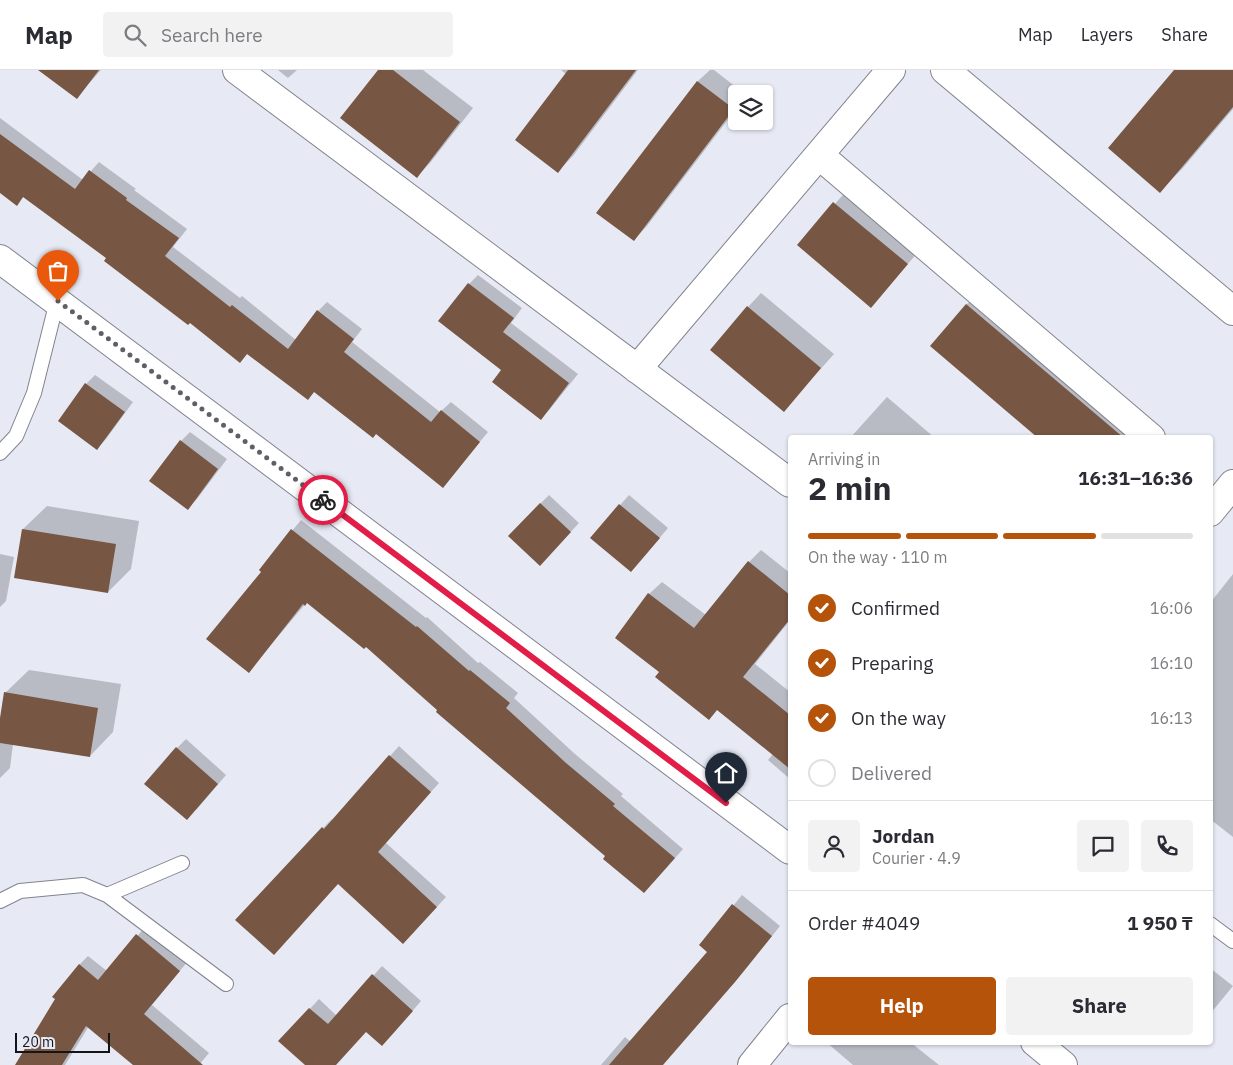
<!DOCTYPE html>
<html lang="en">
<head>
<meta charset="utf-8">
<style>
  :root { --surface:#fff; --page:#f2f2f3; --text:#2b2b33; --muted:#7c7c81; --line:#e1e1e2; --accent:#b45309 }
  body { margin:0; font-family:"IBM Plex Sans",sans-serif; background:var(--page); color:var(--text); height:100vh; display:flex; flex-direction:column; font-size:19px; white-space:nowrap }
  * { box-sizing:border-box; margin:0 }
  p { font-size:16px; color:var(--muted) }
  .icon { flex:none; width:28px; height:28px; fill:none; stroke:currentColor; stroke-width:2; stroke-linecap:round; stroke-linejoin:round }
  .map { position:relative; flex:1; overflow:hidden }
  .details { position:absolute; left:788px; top:365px; width:425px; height:610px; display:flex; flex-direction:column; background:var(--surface); border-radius:5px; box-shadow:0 1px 4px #0004 }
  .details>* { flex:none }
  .controls { position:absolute; left:728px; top:15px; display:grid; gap:10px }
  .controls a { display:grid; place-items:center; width:45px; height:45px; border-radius:5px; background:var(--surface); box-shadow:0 1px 4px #0004; font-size:25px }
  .scale { position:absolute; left:15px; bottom:12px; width:95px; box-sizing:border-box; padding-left:5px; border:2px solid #141518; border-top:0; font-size:14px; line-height:18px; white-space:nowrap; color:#141518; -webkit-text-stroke:4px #e7eaf4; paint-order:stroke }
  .pin { position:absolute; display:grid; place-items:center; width:42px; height:42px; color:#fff; margin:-51px -21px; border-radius:50% 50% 50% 0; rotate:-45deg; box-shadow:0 0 5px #0007 }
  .pin .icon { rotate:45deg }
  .courier { position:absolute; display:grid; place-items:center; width:50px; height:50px; margin:-25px; border:4px solid #e11d48; border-radius:50%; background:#fff; color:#222; box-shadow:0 1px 6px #0007 }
  .headline em { font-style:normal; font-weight:700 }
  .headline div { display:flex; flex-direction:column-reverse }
  .headline { display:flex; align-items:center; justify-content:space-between; height:85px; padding:0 20px }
  h1 { font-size:32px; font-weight:700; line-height:38px }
  .bar { display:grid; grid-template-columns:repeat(4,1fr); gap:8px 5px; align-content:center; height:60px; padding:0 20px }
  .bar i { height:6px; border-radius:4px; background:var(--line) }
  .bar .current { background:var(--accent) }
  .bar p { grid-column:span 4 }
  .line { display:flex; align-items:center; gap:12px; padding:0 20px; border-top:1px solid var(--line) }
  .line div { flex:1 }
  .round { display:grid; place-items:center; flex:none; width:52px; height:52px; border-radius:5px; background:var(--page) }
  ol { padding:0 20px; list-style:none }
  li { display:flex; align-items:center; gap:15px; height:55px }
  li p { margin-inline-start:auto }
  li .icon { padding:5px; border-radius:50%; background:var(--accent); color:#fff; stroke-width:4 }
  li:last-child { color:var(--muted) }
  li i { width:28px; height:28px; border:2px solid var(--line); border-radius:50% }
  .button { display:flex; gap:10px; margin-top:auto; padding:10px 20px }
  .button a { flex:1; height:58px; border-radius:5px; background:var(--accent); color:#fff; font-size:20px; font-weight:700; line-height:58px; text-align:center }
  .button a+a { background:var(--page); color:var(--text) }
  header { display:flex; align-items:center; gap:30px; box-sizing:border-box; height:70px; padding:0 25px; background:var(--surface); border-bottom:1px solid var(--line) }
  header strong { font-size:24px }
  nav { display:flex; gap:28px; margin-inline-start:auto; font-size:18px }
  .search { width:350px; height:45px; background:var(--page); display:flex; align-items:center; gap:12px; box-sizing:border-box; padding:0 18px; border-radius:5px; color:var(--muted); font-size:19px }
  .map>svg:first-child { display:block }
  .shadow { fill:#0003 }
  .building { fill:#775643 }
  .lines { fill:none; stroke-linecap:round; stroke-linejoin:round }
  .service-casing { stroke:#81848e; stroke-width:16 }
  .minor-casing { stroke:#81848e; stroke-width:30 }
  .service { stroke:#fff; stroke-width:14 }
  .minor { stroke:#fff; stroke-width:28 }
  .done { stroke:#5e6065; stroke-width:5; stroke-dasharray:0 9 }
  .route { stroke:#e11d48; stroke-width:6 }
</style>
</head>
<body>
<header>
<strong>Map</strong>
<div class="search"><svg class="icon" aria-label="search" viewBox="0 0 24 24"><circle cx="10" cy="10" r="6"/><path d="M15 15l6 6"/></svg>Search here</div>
<nav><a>Map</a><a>Layers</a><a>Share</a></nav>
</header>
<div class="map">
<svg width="1233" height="995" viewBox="0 0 1233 995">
  <rect width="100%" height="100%" fill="#e7eaf4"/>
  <path class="shadow" d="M40 0H101L77 27Z
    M278 0H297L288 8Z
    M379 0H423L473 38 430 93 417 106Z
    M561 0H638L573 86 558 101 566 4Z
    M710 0H714L745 24H736V39L647 156 634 170 598 143 698 11Z
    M1176 0H1233V39L1183 98 1160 121Z
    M0 48 83 110 99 92 136 119 134 120 187 159 173 177 240 228 242 226 296 270 318 241 327 232 362 259 352 272 440 342 451 332 488 362 443 416 376 363 315 321 308 328 248 283 240 291 108 188 24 126 17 134 0 122Z
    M848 119 920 180 871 236 799 175Z
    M478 205 522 238 511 253 578 304 550 339 541 348 502 300 469 214Z
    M984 218 1162 368H1040L966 235Z
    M761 223 834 284 784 340 748 237Z
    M95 305 133 332 106 369 97 378 60 351 86 314Z
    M887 327 935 368H850Z
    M190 362 227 389 197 429 188 438 181 371Z
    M549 425 579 453 549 485 540 434Z
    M629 425 668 458 640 491 592 467Z
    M47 436 139 451 131 499 108 522 23 459Z
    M301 450 426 548 427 547 478 593 480 592 518 623 514 628 575 684 623 724 621 726 683 779 653 813 607 786 366 575 307 532 248 602 262 501 260 500Z
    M761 480 790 503V550L755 594 790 622V709L768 690 773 684 718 639 709 648 661 601 616 567 649 524 662 512 706 545 749 492Z
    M0 484 14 487 6 531 0 537Z
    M1233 504V767L1210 749V533Z
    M29 600 121 614 113 662 90 686 13 674 10 698 0 708V648H1L5 623Z
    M186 669 226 705 196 740 177 678Z
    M399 676 439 713 386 773 446 827 412 864 339 813 236 850 323 758 332 749 333 750Z
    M742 825 780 856 744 901 662 995H601L625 967 631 972 709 881 701 875Z
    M146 856 188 891 152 935 209 983 199 995H135L89 956 65 995H16L79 895 88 886 107 901Z
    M382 896 421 931 391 966 366 961 335 995H306L280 971 319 929 337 946Z
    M1210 898 1233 916 1210 944Z
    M826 972H910L939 995H853Z"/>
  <path class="building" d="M38 0H99L77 29Z
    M378 0H393L460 52 417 108 340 48Z
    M568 0H636L558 103 515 70Z
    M1174 0H1233V37L1160 123 1108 78Z
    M697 11 734 39 634 171 596 143Z
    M0 64 75 119 89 100 127 128 126 130 179 168 165 186 230 237 232 235 288 279 317 240 354 269 344 282 431 352 441 340 480 372 443 418 376 364 373 368 314 322 308 330 247 284 240 293 190 253 188 255 104 191 106 188 23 127 17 136 0 123Z
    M833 132 908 194 871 238 797 175Z
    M468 213 514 248 503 262 569 313 541 350 492 312 501 300 438 251Z
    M966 234 1124 368H1038L930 276Z
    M747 236 821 298 784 342 710 280Z
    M85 313 125 342 97 380 58 351Z
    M180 370 218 399 188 440 149 411Z
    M540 433 571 462 540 496 508 466Z
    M619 434 660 468 631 502 590 468Z
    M22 459 116 474 108 523 14 508Z
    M291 459 416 557 417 556 469 601 470 600 510 633 506 638 566 693 615 734 613 736 675 788 644 823 603 789 605 786 436 642 437 640 366 577 364 579 307 533 305 536 303 534 249 603 206 569 261 502 259 500Z
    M748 491 790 525V549L743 607 790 645V699L717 640 709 650 655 607 659 602 615 568 648 523 694 558Z
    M4 622 98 638 90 687 0 673V648Z
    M176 677 218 714 187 750 144 714Z
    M389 685 431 722 378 782 437 837 403 874 338 814 274 885 235 850 322 757 324 759Z
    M732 834 772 866 735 912 663 995H609L707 882 699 875Z
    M136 864 180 901 144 944 203 995H133L86 956 62 995H15L55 929 52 927 79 894 98 910Z
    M372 904 413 941 382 976 366 962 336 995H305L278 971 309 938 328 954Z"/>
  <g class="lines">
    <defs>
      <path id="service" d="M0 383 16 366 34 323 57 231
        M107 825 226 914
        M0 831 20 821 83 815 107 825 182 793
        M1210 854 1233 871"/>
      <path id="minor" d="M237 0 790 413
        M945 0 1233 241
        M819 85 1151 368
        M0 189 790 780
        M637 299 891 0
        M1210 442 1233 414
        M1035 972 1063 995
        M752 995 790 948"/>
    </defs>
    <use href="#service" class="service-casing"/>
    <use href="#minor" class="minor-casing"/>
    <use href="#service" class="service"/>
    <use href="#minor" class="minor"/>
  </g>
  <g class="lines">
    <path class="done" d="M58 231 323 430"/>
    <path class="route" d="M323 430 726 733"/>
  </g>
</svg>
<div class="controls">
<a><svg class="icon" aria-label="layers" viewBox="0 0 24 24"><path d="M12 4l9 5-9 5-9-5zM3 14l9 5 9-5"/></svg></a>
</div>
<div class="scale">20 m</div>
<div class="pin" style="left:58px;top:231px;background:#ea580c"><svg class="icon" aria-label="bag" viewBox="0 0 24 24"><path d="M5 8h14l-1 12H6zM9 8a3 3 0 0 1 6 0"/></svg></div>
<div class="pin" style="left:726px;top:733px;background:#1f2937"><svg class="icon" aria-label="home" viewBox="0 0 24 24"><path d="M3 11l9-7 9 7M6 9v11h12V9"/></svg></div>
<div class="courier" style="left:323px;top:430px"><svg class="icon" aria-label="bike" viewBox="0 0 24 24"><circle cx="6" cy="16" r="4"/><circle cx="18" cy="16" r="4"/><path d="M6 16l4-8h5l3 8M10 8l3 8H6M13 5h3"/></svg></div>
<section class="details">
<div class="headline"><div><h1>2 min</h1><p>Arriving in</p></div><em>16:31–16:36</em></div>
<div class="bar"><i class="current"></i><i class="current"></i><i class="current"></i><i></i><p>On the way · 110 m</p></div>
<ol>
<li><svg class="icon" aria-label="check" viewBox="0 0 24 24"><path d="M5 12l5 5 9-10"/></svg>Confirmed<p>16:06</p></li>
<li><svg class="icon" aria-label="check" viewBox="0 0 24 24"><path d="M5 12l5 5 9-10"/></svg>Preparing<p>16:10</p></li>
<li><svg class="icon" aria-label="check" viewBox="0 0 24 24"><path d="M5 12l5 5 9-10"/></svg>On the way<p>16:13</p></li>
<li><i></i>Delivered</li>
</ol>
<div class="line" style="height:90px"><a class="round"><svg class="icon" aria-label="person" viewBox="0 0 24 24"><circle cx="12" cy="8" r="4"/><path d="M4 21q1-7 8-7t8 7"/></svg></a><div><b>Jordan</b><p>Courier · 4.9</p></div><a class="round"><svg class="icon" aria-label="chat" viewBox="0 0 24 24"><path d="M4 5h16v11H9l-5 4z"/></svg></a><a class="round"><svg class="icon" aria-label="phone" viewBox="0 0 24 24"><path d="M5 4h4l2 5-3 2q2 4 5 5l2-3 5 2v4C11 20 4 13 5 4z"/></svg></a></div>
<div class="line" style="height:65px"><div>Order #4049</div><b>1 950 ₸</b></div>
<div class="button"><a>Help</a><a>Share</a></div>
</section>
</div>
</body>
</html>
